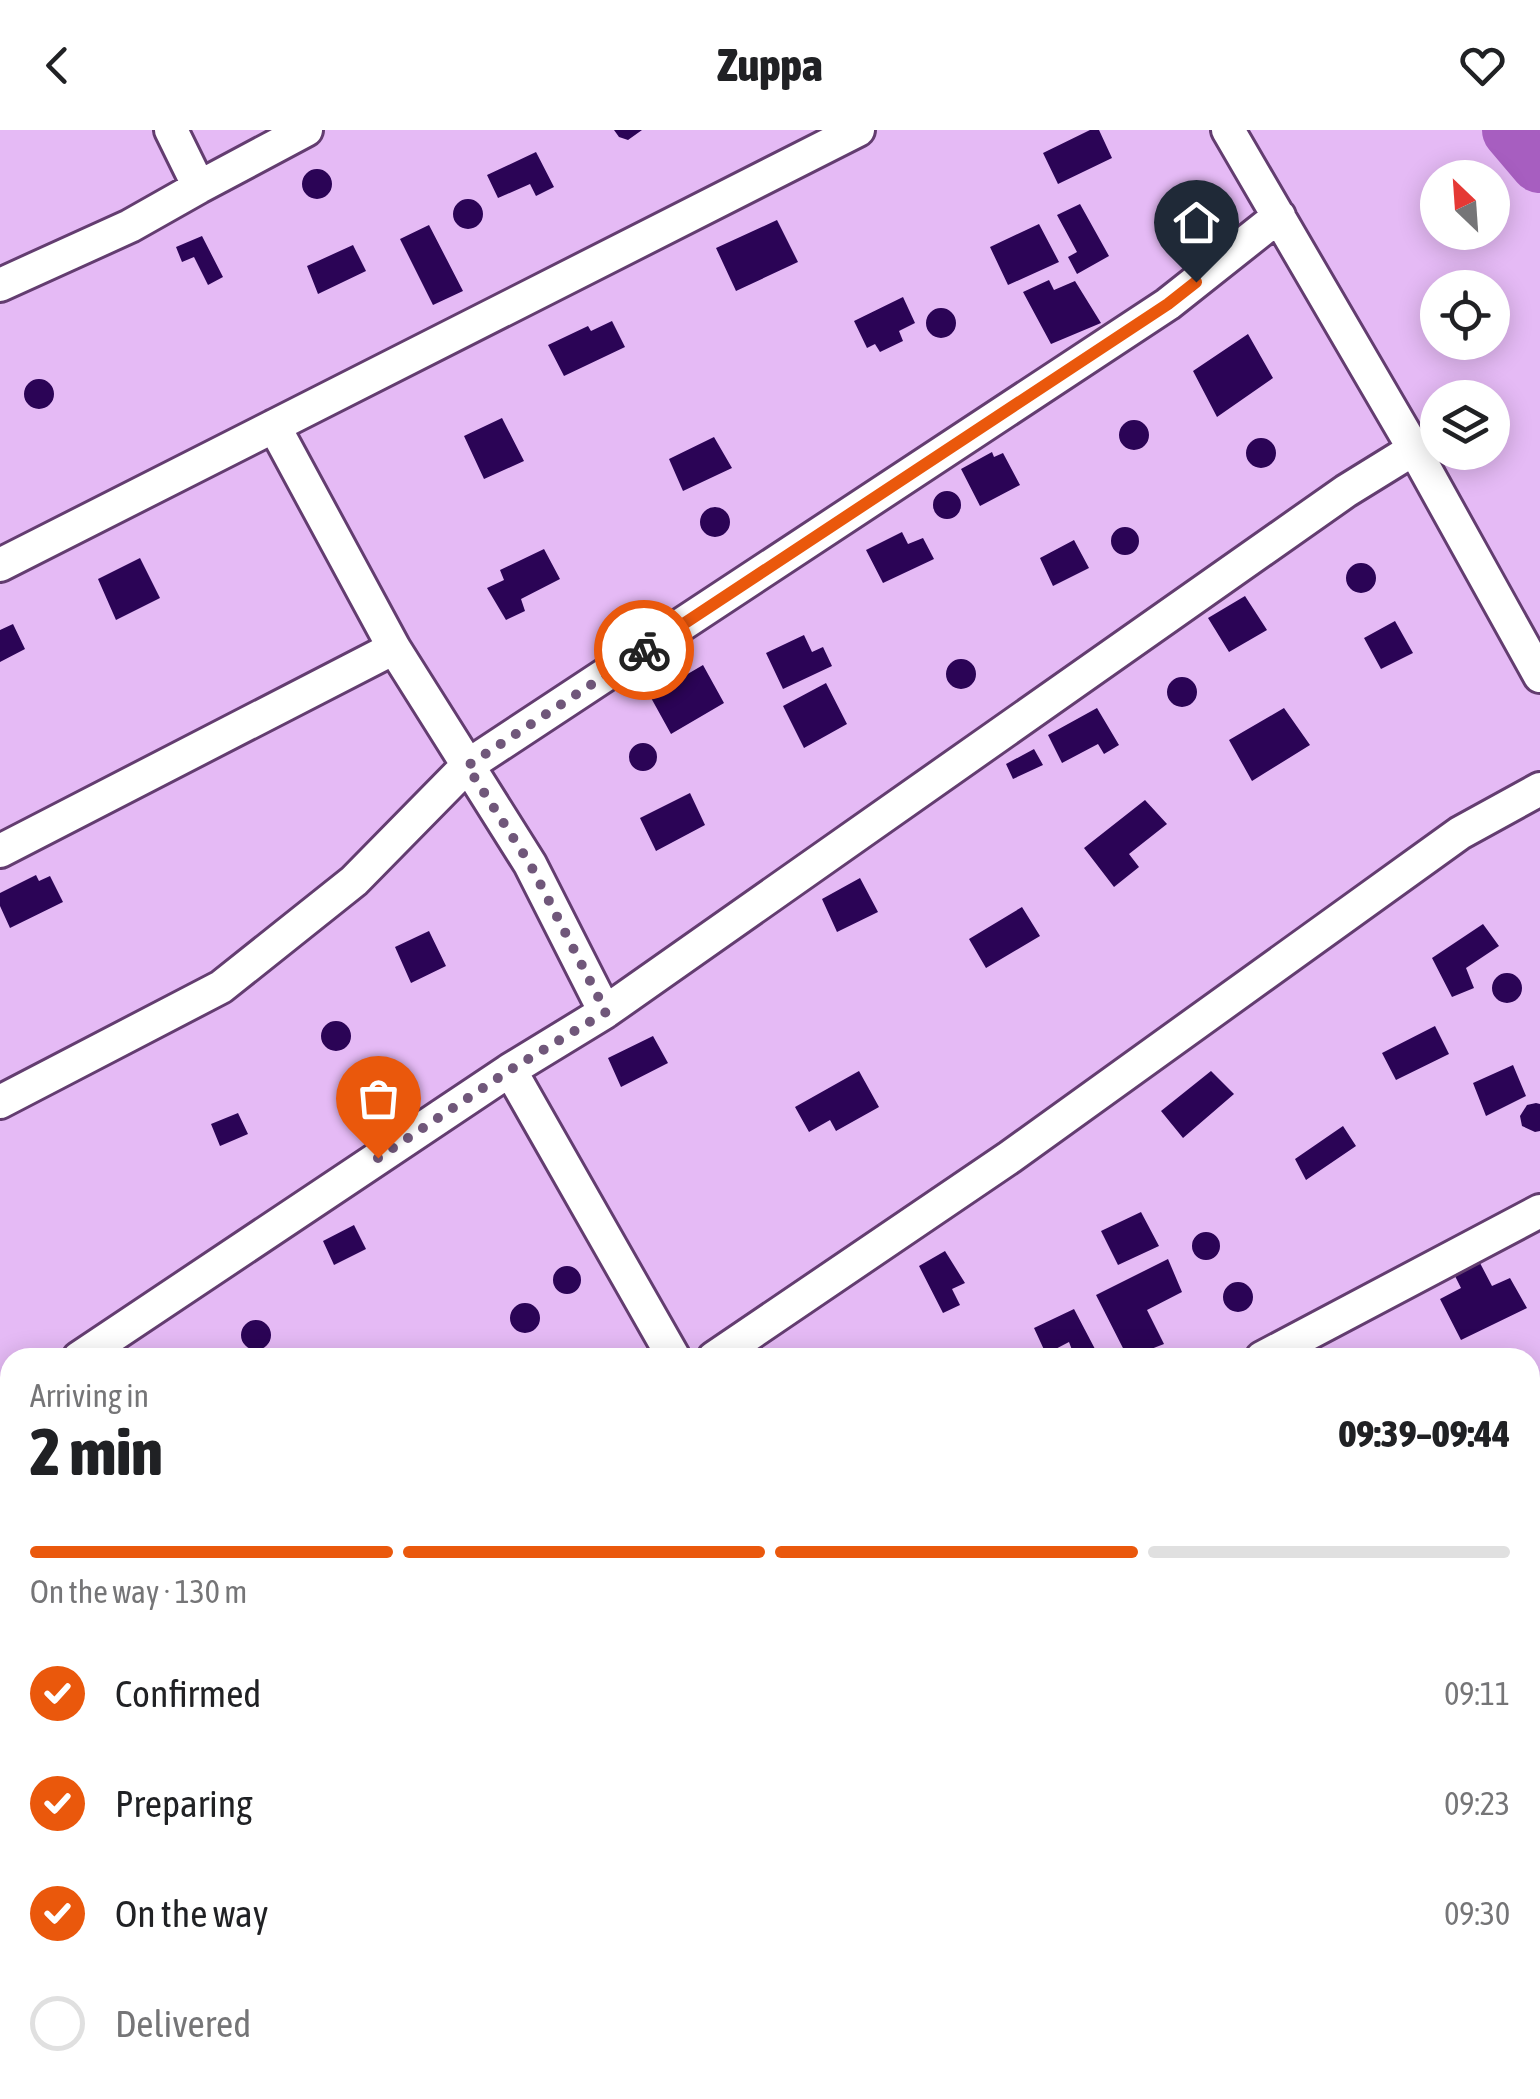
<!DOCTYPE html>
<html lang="en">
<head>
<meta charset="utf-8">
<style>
  :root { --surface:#fff; --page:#f2f2f2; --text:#202124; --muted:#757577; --line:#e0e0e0; --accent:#ea580c }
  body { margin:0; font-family:"Asap Condensed",sans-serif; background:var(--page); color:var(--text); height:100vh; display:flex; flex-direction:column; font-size:38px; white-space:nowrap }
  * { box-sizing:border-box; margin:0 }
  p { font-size:32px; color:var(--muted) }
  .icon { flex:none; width:55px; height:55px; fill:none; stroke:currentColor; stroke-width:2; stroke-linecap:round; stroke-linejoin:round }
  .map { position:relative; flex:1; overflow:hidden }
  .details { position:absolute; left:0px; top:1218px; width:1540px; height:752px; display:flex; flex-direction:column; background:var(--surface); border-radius:30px 30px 0 0; box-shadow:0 5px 25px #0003 }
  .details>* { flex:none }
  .needle { width:65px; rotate:335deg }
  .tools { position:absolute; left:1420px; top:30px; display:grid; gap:20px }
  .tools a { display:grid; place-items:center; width:90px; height:90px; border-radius:50%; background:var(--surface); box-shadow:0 5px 25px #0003; font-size:50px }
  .pin { position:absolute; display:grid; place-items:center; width:85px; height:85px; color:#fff; margin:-102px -42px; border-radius:50% 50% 50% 0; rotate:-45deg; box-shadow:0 0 10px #0007 }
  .pin .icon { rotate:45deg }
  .courier { position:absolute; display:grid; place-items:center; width:100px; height:100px; margin:-50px; border:8px solid #ea580c; border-radius:50%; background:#fff; color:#222; box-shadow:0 2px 12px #0007 }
  .headline em { font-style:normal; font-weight:800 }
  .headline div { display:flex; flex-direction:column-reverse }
  .headline { display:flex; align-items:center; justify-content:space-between; height:170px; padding:0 30px }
  h1 { font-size:65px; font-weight:800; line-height:75px }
  .bar { display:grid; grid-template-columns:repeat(4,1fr); gap:15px 10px; align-content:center; height:120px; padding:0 30px }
  .bar i { height:12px; border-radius:8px; background:var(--line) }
  .bar .selected { background:var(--accent) }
  .bar p { grid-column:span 4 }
  ol { padding:0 30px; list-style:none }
  li { display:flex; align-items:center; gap:30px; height:110px }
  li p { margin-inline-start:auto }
  li .icon { padding:10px; border-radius:50%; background:var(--accent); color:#fff; stroke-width:4 }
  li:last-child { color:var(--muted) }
  li i { width:55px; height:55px; border:5px solid var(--line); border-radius:50% }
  header { display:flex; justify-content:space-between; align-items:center; height:130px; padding:0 30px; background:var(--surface); font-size:45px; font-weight:800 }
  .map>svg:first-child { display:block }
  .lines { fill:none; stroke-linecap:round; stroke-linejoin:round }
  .river { stroke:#a75ec0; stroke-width:60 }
  .building { fill:#2b0456 }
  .street-casing { stroke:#633d70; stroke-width:38 }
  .secondary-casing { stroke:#633d70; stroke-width:52 }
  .street { stroke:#fff; stroke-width:32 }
  .secondary { stroke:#fff; stroke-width:48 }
  .done { stroke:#70577a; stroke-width:10; stroke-dasharray:0 18 }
  .route { stroke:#ea580c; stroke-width:12 }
</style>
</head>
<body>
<header><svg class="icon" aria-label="back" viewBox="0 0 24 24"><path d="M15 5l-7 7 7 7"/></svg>Zuppa<svg class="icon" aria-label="heart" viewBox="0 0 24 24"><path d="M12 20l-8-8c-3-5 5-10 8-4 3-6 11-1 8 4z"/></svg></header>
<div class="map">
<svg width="1540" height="1969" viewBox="0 0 1540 1969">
  <rect width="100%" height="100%" fill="#e5baf5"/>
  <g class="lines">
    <path class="river" d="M1512 0 1540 33"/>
  </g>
  <path class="building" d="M614 0H642L628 10 619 7Z
    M1090 0H1099L1112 28 1058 54 1043 23Z
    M536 22 554 57 536 66 530 54 498 68 487 45Z
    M302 54a15 15 0 1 1 30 0a15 15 0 1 1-30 0Z
    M453 84a15 15 0 1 1 30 0a15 15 0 1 1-30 0Z
    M1080 74 1109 126 1077 144 1068 127 1077 122 1057 85Z
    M777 90 798 132 736 161 716 118Z
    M1039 94 1059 132 1008 155 990 117Z
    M429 95 463 161 433 175 400 109Z
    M202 106 223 147 208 155 194 127 182 132 176 117Z
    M353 115 366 141 318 164 307 136Z
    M1049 150 1054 160 1075 151 1101 193 1051 214 1023 162Z
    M903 167 915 193 899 201 903 211 880 222 875 214 867 218 854 191Z
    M926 193a15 15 0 1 1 30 0a15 15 0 1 1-30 0Z
    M612 191 625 217 564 246 548 215 588 196 591 201Z
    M1248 204 1273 248 1217 287 1193 241Z
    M24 264a15 15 0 1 1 30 0a15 15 0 1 1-30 0Z
    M502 288 524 331 484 349 464 306Z
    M1119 305a15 15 0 1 1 30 0a15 15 0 1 1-30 0Z
    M714 307 732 338 683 361 669 329Z
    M1246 323a15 15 0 1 1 30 0a15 15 0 1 1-30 0Z
    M992 322 994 327 1003 323 1020 355 980 376 961 339Z
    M933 375a14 14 0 1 1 28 0a14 14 0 1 1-28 0Z
    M700 392a15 15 0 1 1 30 0a15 15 0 1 1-30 0Z
    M1111 411a14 14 0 1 1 28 0a14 14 0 1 1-28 0Z
    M902 402 908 414 923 408 934 429 883 453 866 420Z
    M1074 410 1089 438 1053 456 1040 428Z
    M544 419 560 449 521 469 525 481 506 490 487 458 504 450 500 440Z
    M140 428 160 468 116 490 98 449Z
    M1346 448a15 15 0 1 1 30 0a15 15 0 1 1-30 0Z
    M1245 466 1267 500 1229 522 1208 488Z
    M1395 491 1413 523 1381 539 1364 508Z
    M13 494 25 519 0 532V500Z
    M804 505 812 522 823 517 832 536 783 559 766 523Z
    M946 544a15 15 0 1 1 30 0a15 15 0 1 1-30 0Z
    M703 535 724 573 671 604 650 566Z
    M1167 562a15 15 0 1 1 30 0a15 15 0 1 1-30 0Z
    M826 553 847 594 804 618 783 576Z
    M1097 578 1119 615 1104 624 1098 614 1062 633 1048 605Z
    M1284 578 1310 615 1252 651 1229 610Z
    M629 627a14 14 0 1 1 28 0a14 14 0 1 1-28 0Z
    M1034 619 1043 635 1013 649 1006 634Z
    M690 663 705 695 656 721 640 688Z
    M1145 670 1167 694 1129 724 1139 737 1114 757 1084 718Z
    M36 745 39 751 50 746 63 772 10 798 0 776V763Z
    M860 748 878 782 837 802 822 769Z
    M1022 777 1040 806 986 838 969 809Z
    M1483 794 1499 816 1466 838 1474 858 1452 867 1432 828Z
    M429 801 446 836 411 853 395 817Z
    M1492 858a15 15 0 1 1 30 0a15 15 0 1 1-30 0Z
    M321 906a15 15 0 1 1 30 0a15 15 0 1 1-30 0Z
    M1435 896 1449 924 1396 950 1382 923Z
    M653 906 668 933 621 957 608 928Z
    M1513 935 1526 966 1486 986 1473 953Z
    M859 941 879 977 836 1001 830 990 809 1002 795 977Z
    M1211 941 1234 964 1183 1008 1161 981Z
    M1536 973 1540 974V1001L1535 1002 1522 996 1520 986 1527 975Z
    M238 983 248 1004 220 1016 211 994Z
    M1343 996 1356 1016 1306 1050 1295 1029Z
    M1141 1082 1159 1116 1118 1135 1101 1101Z
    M354 1095 366 1119 334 1135 323 1111Z
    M1192 1116a14 14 0 1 1 28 0a14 14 0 1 1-28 0Z
    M945 1121 965 1153 952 1159 960 1175 943 1183 919 1136Z
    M1168 1129 1182 1162 1147 1180 1164 1214 1128 1228 1096 1165Z
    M1480 1133 1492 1156 1510 1148 1527 1178 1461 1210 1440 1169 1461 1158 1455 1146Z
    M553 1150a14 14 0 1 1 28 0a14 14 0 1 1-28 0Z
    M1223 1167a15 15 0 1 1 30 0a15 15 0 1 1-30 0Z
    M510 1188a15 15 0 1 1 30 0a15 15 0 1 1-30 0Z
    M1074 1179 1095 1219 1075 1228 1069 1212 1046 1224 1034 1198Z
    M241 1205a15 15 0 1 1 30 0a15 15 0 1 1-30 0Z
    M1540 1428V1487L1530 1467V1434Z
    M1540 1582V1644L1536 1646 1530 1637V1588Z
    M510 1960H536L540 1969H490Z
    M711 1960H758L740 1969H716Z"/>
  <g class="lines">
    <defs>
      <path id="street" d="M1228 0 1414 319 1540 546
        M199 57 306 0
        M0 155 130 96 199 57 171 0
        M274 296 394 518 530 734 605 882
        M0 435 858 0
        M0 721 394 518
        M510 940 674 1228
        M0 972 221 857 354 751 467 636 1168 174 1279 86
        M79 1228 510 940 605 882 1346 361 1414 319
        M714 1228 1010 1027 1460 703 1540 659
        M1262 1228 1540 1081
        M0 1280 10 1274
        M1530 1397 1540 1391
        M0 1655 10 1649
        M0 1882 10 1877
        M377 1969 396 1960
        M1183 1969 1197 1960"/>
      <path id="secondary" d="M1519 1969 1540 1952"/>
    </defs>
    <use href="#street" class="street-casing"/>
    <use href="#secondary" class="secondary-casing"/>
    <use href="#street" class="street"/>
    <use href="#secondary" class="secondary"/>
  </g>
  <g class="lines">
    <path class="done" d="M378 1028 510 940 606 882 530 734 467 636 644 520"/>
    <path class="route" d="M644 520 1168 174 1196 152"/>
  </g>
</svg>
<div class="tools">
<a><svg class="needle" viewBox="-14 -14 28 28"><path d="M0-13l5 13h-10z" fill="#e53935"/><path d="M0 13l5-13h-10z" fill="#757577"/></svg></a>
<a><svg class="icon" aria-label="locate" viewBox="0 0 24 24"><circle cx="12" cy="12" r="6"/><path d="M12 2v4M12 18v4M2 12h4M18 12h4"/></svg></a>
<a><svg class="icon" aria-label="layers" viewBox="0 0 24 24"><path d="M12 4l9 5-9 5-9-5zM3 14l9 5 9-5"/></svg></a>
</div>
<div class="pin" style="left:378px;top:1028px;background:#ea580c"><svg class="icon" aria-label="bag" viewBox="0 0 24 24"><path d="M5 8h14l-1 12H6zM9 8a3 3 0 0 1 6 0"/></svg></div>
<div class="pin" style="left:1196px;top:152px;background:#1f2937"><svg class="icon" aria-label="home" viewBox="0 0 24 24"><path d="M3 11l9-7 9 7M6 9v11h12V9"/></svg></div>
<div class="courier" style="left:644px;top:520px"><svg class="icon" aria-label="bike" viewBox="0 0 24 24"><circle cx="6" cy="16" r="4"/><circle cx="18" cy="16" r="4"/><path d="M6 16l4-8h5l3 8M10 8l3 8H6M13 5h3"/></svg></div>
<section class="details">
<div class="headline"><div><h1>2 min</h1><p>Arriving in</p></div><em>09:39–09:44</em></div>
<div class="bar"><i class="selected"></i><i class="selected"></i><i class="selected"></i><i></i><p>On the way · 130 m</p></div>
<ol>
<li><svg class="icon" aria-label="check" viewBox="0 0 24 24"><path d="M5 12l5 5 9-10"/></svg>Confirmed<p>09:11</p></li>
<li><svg class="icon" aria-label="check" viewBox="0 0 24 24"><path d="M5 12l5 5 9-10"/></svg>Preparing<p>09:23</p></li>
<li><svg class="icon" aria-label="check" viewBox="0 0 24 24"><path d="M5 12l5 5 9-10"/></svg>On the way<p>09:30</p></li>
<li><i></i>Delivered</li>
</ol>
</section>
</div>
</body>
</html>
